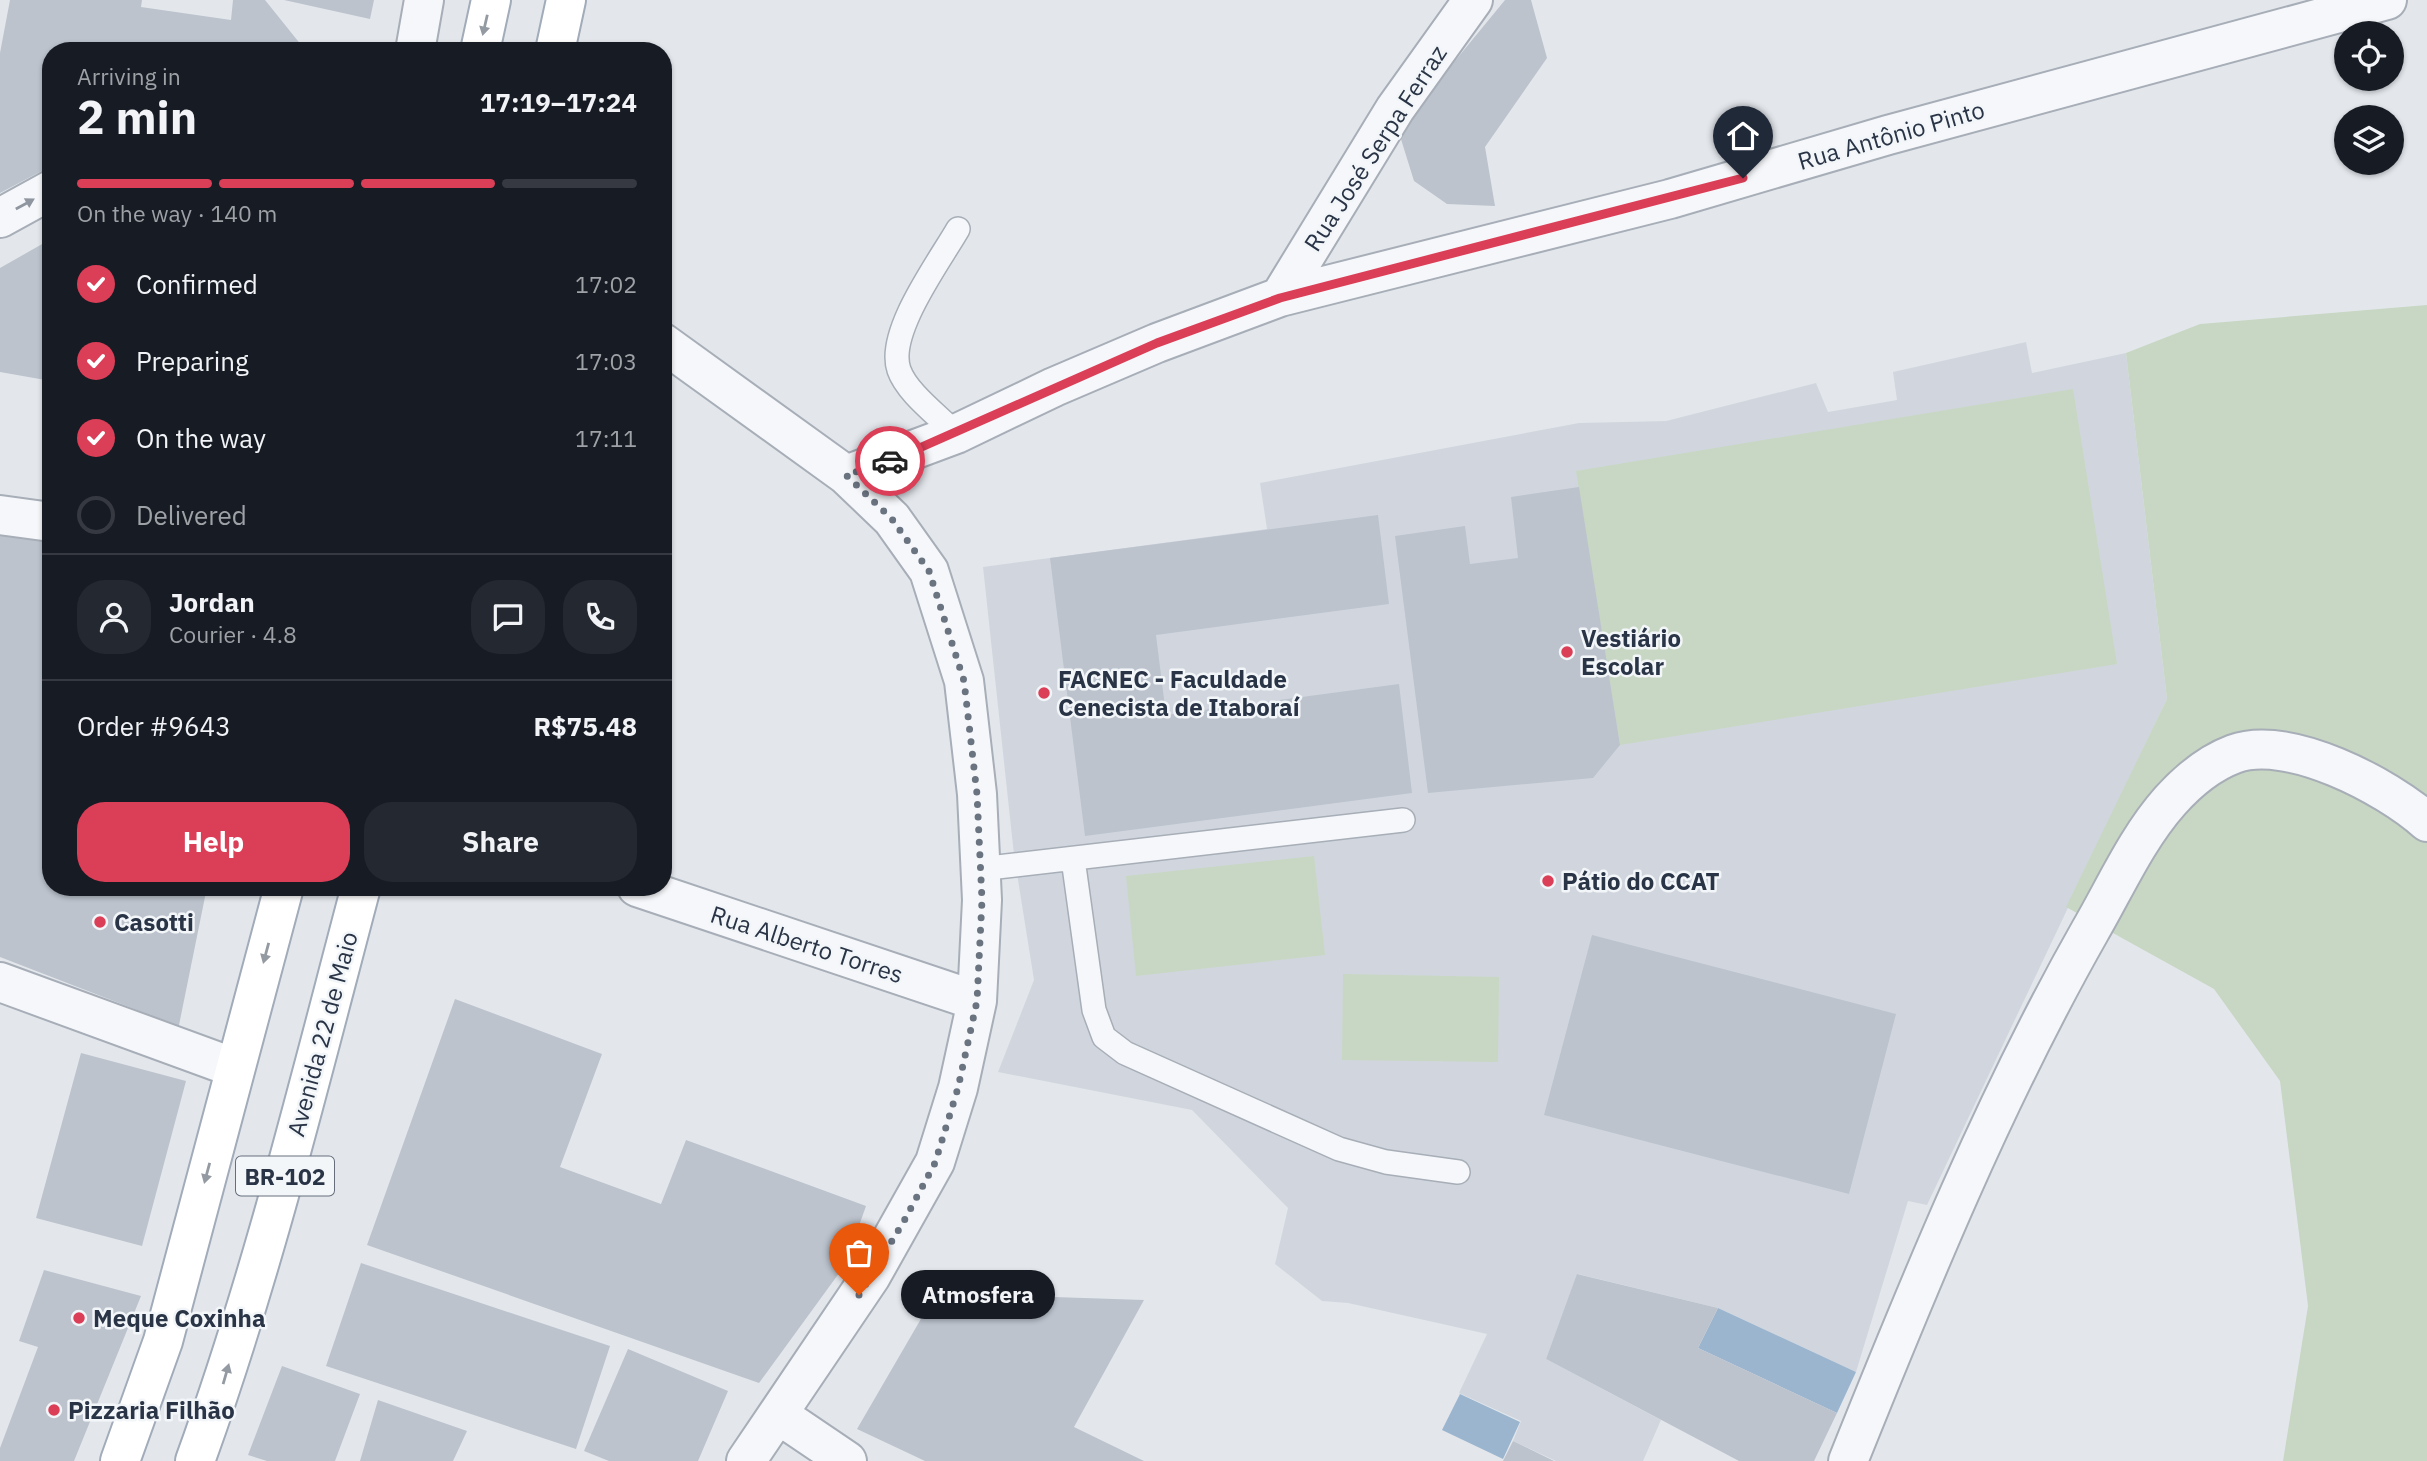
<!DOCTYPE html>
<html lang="en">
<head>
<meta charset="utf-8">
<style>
  :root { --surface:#171b24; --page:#242831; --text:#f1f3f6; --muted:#9ea1a6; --line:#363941; --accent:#db3e57 }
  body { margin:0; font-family:"IBM Plex Sans",sans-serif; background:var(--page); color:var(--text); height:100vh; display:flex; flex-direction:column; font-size:26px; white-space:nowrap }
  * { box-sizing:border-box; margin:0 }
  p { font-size:23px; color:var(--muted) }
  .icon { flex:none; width:38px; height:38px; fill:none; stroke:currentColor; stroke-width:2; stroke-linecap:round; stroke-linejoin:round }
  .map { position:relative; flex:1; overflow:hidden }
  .sheet { position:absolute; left:42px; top:42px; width:630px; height:854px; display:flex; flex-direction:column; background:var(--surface); border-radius:28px; box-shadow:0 2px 5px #0004 }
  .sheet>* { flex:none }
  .fabs { position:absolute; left:2334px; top:21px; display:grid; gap:14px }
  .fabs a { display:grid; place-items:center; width:70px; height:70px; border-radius:50%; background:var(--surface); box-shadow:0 2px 5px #0004; font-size:35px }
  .pin { position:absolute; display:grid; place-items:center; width:60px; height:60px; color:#fff; margin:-72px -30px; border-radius:50% 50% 50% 0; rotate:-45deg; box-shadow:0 0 7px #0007 }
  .pin .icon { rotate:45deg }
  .courier { position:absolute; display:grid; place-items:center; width:70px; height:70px; margin:-35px; border:5px solid #db3e57; border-radius:50%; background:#fff; color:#222; box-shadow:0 2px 9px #0007 }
  .bubble { position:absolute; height:49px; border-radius:24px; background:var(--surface); box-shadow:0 2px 5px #0004; font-size:23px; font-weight:800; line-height:49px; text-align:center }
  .overview em { font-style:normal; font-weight:800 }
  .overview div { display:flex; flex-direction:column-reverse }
  .overview { display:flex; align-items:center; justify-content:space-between; height:119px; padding:0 35px }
  h1 { font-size:46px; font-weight:800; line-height:52px }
  .bar { display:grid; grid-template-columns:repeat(4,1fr); gap:10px 7px; align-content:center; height:84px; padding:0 35px }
  .bar i { height:9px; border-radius:5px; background:var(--line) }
  .bar .active { background:var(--accent) }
  .bar p { grid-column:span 4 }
  .line { display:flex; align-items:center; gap:18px; padding:0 35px; border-top:2px solid var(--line) }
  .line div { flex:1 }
  .round { display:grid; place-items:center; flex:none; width:74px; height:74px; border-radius:28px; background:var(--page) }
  ol { padding:0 35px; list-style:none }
  li { display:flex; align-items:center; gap:21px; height:77px }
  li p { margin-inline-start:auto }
  li .icon { padding:7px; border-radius:50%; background:var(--accent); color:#fff; stroke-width:4 }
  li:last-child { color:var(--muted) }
  li i { width:38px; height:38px; border:4px solid var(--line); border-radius:50% }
  .button { display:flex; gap:14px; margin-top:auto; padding:14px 35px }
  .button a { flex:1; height:80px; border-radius:28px; background:var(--accent); color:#fff; font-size:28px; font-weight:800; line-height:80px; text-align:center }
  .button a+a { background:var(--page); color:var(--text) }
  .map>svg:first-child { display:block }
  .built { fill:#d1d6de }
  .green { fill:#c8d7c3 }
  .water { fill:#9bb5cf }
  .building { fill:#bcc3cd }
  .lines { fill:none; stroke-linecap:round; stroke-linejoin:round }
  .service-casing { stroke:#a7aeb7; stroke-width:26 }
  .minor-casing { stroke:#a7aeb7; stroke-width:42 }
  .primary-casing { stroke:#a1abb9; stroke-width:42 }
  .service { stroke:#f6f7fa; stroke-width:23 }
  .minor { stroke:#f6f7fa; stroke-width:38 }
  .primary { stroke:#fff; stroke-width:38 }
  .oneway { fill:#949aa2 }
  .oneway2 { fill:#9096a0 }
  .done { stroke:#6a7380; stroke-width:7; stroke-dasharray:0 12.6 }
  .route { stroke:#db3e57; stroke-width:9 }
  .poi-dot { fill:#db3e57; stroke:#f3f6f9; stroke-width:2.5 }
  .labels { text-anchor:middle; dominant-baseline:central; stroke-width:5; stroke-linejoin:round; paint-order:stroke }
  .shield { fill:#f3f6f9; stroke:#666e7c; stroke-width:2 }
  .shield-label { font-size:23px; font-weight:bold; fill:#293446 }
  .street-label { font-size:24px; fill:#293446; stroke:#f3f6f9 }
  .poi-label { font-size:24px; font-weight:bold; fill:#293446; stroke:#f3f6f9; text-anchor:start }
</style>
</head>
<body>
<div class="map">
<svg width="2427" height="1461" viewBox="0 0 2427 1461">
  <rect width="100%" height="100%" fill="#e3e7ec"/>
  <path class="built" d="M2026 342 2032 373 2126 353 2167 699 1927 1205 1908 1201 1856 1372 1718 1308 1578 1274 1546 1359 1661 1420 1643 1461H1556L1513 1441 1521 1421 1459 1393 1487 1334 1348 1303 1322 1301 1275 1264 1288 1208 1192 1110 998 1072 1034 980 1014 855 983 567 1267 529 1260 483 1579 423 1666 421 1816 383 1828 412 1897 400 1893 372Z"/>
  <path class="green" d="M2427 305V1461H2283L2308 1306 2280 1081 2214 989 2066 907 2167 699 2126 353 2200 324Z
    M2073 389 2117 664 1620 745 1576 471Z
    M1314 856 1325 955 1136 976 1126 876Z
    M1343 974 1499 977 1498 1062 1342 1060Z"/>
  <path class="water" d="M1718 1308 1856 1372 1837 1413 1698 1348Z
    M1460 1394 1520 1422 1503 1459 1442 1430Z"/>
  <path class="building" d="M10 0H142L141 7 231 20 233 0H265L306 51H51V166L0 193V53Z
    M284 0H374L370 19Z
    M1505 0H1531L1547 58 1485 147 1495 206 1447 204 1414 181 1400 136 1427 95Z
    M51 239V381L0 372V268Z
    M1579 487 1620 745 1593 778 1428 793 1395 536 1465 526 1470 564 1518 558 1511 497Z
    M1378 515 1389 604 1156 635 1166 715 1399 684 1412 793 1085 836 1050 558Z
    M0 526 51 538V887H207L177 1035 137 1010 0 957Z
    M1592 935 1896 1014 1849 1194 1544 1115Z
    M455 999 602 1054 560 1167 661 1204 686 1140 866 1206 845 1265 759 1383 367 1245Z
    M81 1053 186 1081 142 1246 36 1218Z
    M361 1263 610 1346 576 1449 326 1366Z
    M44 1270 141 1296 74 1461H0V1448L38 1347 19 1341Z
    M1577 1274 1718 1308 1698 1348 1837 1413 1814 1461H1739L1546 1359Z
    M936 1293 1144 1300 1074 1427 1144 1461H925L857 1429Z
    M628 1349 728 1391 698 1461H609L584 1451Z
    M282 1366 360 1394 335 1461H267L248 1455Z
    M378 1400 467 1431 453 1461H360Z
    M1513 1441 1554 1461H1503Z"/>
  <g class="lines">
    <defs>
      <path id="service" d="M956 434C939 416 907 393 899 370 886 333 939 262 958 229
        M1073 859 1094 1010 1104 1037 1125 1053 1339 1149 1386 1162 1458 1172
        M980 869 1403 820"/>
      <path id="minor" d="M415 51 424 0
        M0 218 51 190
        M1280 297 1395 109 1473 0
        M663 343 846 475 892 519 929 571 964 681 977 794 982 900 977 1001 958 1088 935 1162 871 1276 746 1461
        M846 475 956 434 1054 387 1157 343 1280 297 1670 199 1888 135 2387 0
        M0 515 51 522
        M637 887 977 1001
        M0 982 235 1068
        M779 1415 847 1461
        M1848 1461C1920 1282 1994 1100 2090 931 2115 888 2137 838 2170 801 2187 782 2210 763 2234 754 2288 734 2387 786 2427 822"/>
      <path id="primary" d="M480 51 491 0
        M555 51 566 0
        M120 1461 163 1341 284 887
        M195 1461C263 1274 310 1079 361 887"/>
    </defs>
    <use href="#service" class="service-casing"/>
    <use href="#minor" class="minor-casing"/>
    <use href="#primary" class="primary-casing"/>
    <use href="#service" class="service"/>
    <use href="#minor" class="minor"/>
    <use href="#primary" class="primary"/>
  </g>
  <defs><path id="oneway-solid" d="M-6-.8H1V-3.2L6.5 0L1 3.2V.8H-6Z" transform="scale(1.75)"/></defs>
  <g class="oneway">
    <use href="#oneway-solid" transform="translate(485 25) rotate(103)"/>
    <use href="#oneway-solid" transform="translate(266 953) rotate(105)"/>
    <use href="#oneway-solid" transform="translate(207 1173) rotate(105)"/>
    <use href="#oneway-solid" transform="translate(226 1374) rotate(-74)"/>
  </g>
  <use class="oneway2" href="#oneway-solid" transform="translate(25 204) rotate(-29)"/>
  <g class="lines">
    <path class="done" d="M859 1295 904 1221 935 1163 958 1088 977 1001 982 900 977 794 964 681 929 571 892 519 846 475 890 461"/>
    <path class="route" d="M890 461 1157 343 1280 298 1743 178"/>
  </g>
  <g class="poi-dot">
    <circle cx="1567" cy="652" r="7"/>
    <circle cx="1044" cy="693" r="7"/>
    <circle cx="1548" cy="881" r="7"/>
    <circle cx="100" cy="922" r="7"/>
    <circle cx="79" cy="1318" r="7"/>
    <circle cx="54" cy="1410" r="7"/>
  </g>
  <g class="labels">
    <rect class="shield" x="236" y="1156.5" width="98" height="39" rx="5"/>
    <g class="shield-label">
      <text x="285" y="1176">BR-102</text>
    </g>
    <g class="street-label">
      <text transform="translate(1891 135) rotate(-16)">Rua Antônio Pinto</text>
      <text transform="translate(1375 148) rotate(-57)">Rua José Serpa Ferraz</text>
      <text transform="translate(807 944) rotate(18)">Rua Alberto Torres</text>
      <text transform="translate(322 1034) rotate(-75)">Avenida 22 de Maio</text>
    </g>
    <g class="poi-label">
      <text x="1581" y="638">Vestiário<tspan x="1581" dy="28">Escolar</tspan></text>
      <text x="1058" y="679">FACNEC - Faculdade<tspan x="1058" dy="28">Cenecista de Itaboraí</tspan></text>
      <text x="1562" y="881">Pátio do CCAT</text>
      <text x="114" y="922">Casotti</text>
      <text x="93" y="1318">Meque Coxinha</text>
      <text x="68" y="1410">Pizzaria Filhão</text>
    </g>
  </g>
</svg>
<div class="fabs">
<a><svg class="icon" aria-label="locate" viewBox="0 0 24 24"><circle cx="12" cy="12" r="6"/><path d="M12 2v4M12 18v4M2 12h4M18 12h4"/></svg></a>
<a><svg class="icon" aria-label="layers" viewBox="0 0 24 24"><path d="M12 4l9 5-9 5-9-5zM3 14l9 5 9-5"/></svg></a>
</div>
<div class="pin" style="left:859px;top:1295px;background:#ea580c"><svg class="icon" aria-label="bag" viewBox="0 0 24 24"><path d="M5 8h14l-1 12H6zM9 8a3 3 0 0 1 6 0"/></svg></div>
<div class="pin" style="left:1743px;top:178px;background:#1f2937"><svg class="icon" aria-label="home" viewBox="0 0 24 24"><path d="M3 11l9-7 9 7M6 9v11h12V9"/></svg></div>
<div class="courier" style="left:890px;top:461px"><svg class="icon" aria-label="car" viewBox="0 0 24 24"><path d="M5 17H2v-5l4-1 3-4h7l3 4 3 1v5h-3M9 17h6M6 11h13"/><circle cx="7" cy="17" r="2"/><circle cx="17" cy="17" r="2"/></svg></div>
<div class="bubble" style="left:901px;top:1270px;width:154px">Atmosfera</div>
<section class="sheet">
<div class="overview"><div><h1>2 min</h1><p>Arriving in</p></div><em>17:19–17:24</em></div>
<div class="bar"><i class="active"></i><i class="active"></i><i class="active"></i><i></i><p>On the way · 140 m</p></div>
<ol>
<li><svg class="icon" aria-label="check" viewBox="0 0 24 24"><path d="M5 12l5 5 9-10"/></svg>Confirmed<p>17:02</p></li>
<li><svg class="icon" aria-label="check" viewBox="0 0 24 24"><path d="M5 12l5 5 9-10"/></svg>Preparing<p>17:03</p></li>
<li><svg class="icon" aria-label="check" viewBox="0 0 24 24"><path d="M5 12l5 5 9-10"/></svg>On the way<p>17:11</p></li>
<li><i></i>Delivered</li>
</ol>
<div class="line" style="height:126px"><a class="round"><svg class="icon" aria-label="person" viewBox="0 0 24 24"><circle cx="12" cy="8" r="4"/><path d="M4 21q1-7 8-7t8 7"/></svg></a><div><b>Jordan</b><p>Courier · 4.8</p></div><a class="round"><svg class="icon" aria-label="chat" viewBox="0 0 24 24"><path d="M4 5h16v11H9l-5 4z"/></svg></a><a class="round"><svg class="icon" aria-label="phone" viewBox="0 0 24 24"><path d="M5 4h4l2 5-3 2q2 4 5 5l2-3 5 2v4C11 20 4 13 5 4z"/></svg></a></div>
<div class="line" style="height:91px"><div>Order #9643</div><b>R$75.48</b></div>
<div class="button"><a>Help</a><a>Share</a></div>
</section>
</div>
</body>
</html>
